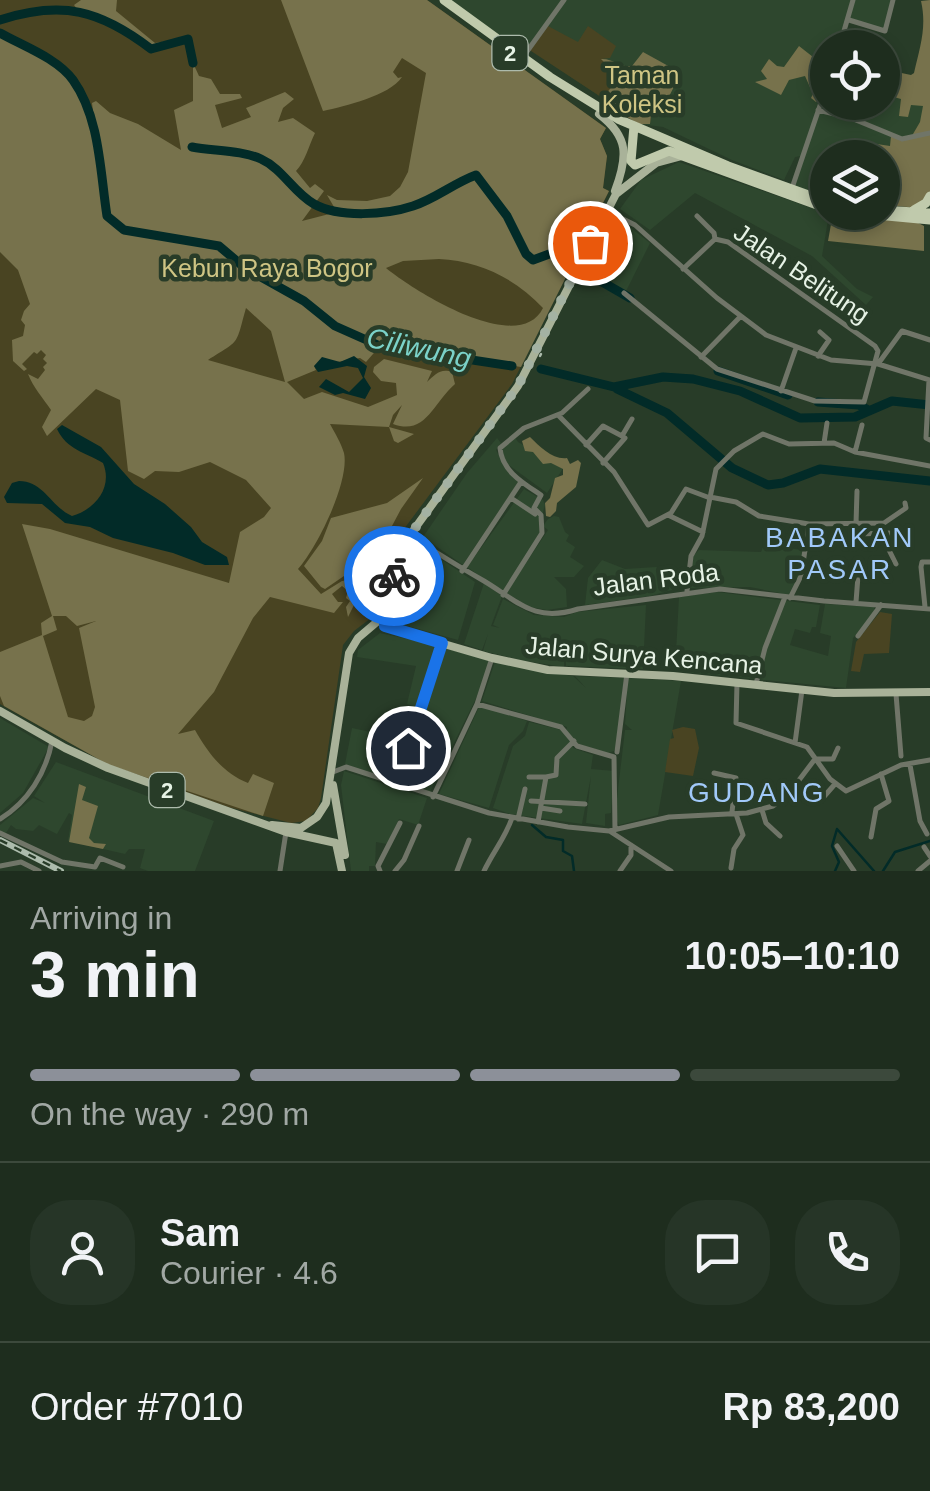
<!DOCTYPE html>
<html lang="en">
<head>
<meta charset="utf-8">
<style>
  :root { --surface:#1e2d1e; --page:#263527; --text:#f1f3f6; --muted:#a1a8a4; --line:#3c493c; --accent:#8c9099 }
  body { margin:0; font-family:Helvetica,sans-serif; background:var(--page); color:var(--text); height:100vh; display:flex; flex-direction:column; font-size:38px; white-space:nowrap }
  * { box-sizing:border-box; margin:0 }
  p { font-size:32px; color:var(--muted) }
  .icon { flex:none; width:55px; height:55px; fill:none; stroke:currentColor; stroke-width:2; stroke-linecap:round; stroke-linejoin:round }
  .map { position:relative; height:871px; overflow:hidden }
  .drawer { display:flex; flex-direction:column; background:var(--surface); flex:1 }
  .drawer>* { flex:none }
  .controls { position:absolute; left:810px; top:30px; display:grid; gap:20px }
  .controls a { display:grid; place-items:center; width:90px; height:90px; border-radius:50%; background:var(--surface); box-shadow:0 5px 15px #0003,0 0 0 2px var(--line); font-size:50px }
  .pin { position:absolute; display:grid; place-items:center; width:85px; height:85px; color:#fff; margin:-42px; border:5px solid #fff; border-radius:50%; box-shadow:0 2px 10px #0007 }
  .courier { position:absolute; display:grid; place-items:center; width:100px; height:100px; margin:-50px; border:8px solid #1a73e8; border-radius:50%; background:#fff; color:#222; box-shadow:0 2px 12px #0007 }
  .headline em { font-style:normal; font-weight:600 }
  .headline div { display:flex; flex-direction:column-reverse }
  .headline { display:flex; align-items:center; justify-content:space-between; height:170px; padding:0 30px }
  h1 { font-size:65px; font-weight:600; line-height:75px }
  .bar { display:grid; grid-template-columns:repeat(4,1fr); gap:15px 10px; align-content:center; height:120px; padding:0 30px }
  .bar i { height:12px; border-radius:8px; background:var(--line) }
  .bar .on { background:var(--accent) }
  .bar p { grid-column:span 4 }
  .line { display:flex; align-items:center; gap:25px; padding:0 30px; border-top:2px solid var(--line) }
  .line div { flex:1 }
  .round { display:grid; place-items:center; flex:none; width:105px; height:105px; border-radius:40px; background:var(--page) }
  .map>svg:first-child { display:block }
  .built { fill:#2e472e }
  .green { fill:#494422 }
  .forest { fill:#77724c; fill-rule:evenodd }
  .water { fill:#022b28 }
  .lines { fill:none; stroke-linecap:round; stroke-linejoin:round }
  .stream { stroke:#022b28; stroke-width:2.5 }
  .river { stroke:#022b28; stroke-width:9 }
  .minor { stroke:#707568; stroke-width:5 }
  .major { stroke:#a9b299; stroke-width:8 }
  .highway { stroke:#c0caac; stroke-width:9 }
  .tram { stroke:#acbbac; stroke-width:2.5 }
  .rail-casing { stroke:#acbbac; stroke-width:6 }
  .rail { stroke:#283c28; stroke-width:2.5; stroke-dasharray:8; stroke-linecap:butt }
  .done { stroke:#a4b2a3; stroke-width:10; stroke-dasharray:0 18 }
  .route { stroke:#1a73e8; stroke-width:12 }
  .labels { text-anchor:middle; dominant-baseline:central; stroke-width:9; stroke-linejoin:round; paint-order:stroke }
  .shield { fill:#283c28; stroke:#adbbac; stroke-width:2.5 }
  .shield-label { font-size:22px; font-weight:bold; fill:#e6f2e5 }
  .park-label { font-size:25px; fill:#cfc584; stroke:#283c28 }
  .street-label { font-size:25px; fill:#e6f2e5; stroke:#283c28 }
  .water-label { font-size:28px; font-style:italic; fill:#7bd2c9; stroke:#283c28 }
  .neighbourhood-label { font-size:28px; letter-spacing:2.5px; fill:#a1c9f9; stroke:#283c28 }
</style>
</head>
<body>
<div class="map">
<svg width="930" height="871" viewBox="0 0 930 871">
  <rect width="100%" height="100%" fill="#283c28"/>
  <path class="built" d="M444 0H891L884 30 849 20 839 47 828 48 827 82 820 107 827 100 882 102 883 70 890 72 883 90 930 99 929 181 883 208 882 158H828L827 201 791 190 801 156 795 157 784 180 732 160 663 127 639 124 599 101 601 97 529 49 523 57Z
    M679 162 829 214 822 256 857 289 873 297 866 305 812 256 695 193 650 230 620 209 641 180Z
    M615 220 627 225 650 243 626 291 587 272 601 247 607 249 602 246Z
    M514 436 518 442 564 467 547 493 506 463 500 452Z
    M497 438 501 443 496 450 504 466 519 481 463 565 423 537 467 473Z
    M524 489 543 500 545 505 539 527 543 530 503 592 467 567Z
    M554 516 559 517 565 532 569 535 566 541 575 547 570 557 584 566 574 577H554L566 589 567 607 547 610 530 607 506 593 548 530 543 526 548 519Z
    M417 543 475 582 458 640 390 621 393 612 418 619 426 590 400 582 410 552Z
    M764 545 803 550 800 573 789 595 750 587 688 588 691 558 699 550 761 552Z
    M602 560 625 569 656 567 668 573H688L686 586 650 596 585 605 588 578Z
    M484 583 502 596 491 626 500 628 493 625 503 599 534 615 564 617 577 612 646 605 643 669 566 666 565 645 564 667 525 661 483 651 488 634 482 650 464 644Z
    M717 592 820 605 816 627H812L810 633 795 629 790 645 828 656 831 636 820 633 825 604 874 607 875 612 853 638 846 688 675 671 679 597Z
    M380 633 439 646 419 708 407 704 416 666 357 657 358 650Z
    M445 648 490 661 482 686 430 792 401 782Z
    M495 662 573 676 586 688 575 676 624 678 618 742 614 751 608 753 572 742 573 748 593 755 591 769 614 771 611 813 605 814V826L586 823 591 776 582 824 510 814 493 808 513 746 525 736 529 722 566 731 567 727 482 701Z
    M628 678 681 681 658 815 619 825 615 815 625 730H632L625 724Z
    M480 705 527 721 523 731 509 745 489 808 439 794Z
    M0 718 49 747 23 793 0 813Z
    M352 728 399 738 403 729 411 732 394 780 345 764Z
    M56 762 214 821 195 871H148L140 868 145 849H129L125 854 68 841 72 815 69 813 57 834 39 825 33 831 16 829 11 825 4 836 0 834V825L33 798 45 803 34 796Z
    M344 771 427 798 418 825 399 819 387 844 376 842 375 866H369V871H351L341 785Z"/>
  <path class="green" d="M0 0H427L606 128 600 139 607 156 603 188 609 191 512 384 401 533 387 566 375 615 354 631 343 645 321 798 318 808 306 821 291 823 228 807 109 765 0 704Z
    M546 25 578 42 588 26 616 46 610 58 602 59 651 114 650 124H639L600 101 601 97 528 49Z
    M880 612 892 614 889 653 864 654 860 672 851 671 856 642Z
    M683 727 695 729 699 748 693 776 665 772 670 739 674 738 672 730Z"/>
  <path class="forest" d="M81 0H117L116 11 155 43 181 39 151 49 126 30 77 9 74 5Z
    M281 0H427L606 128 600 139 607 156 603 188 609 191 521 367 380 346 366 362 360 358 314 366 316 370 287 382 304 399 322 392 368 407 397 395 396 383 381 381 373 372 374 367 384 359 432 371 427 382C435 375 440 368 452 372L455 384C433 403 426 436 393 424L402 405 393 415 389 427 414 434 398 443 394 441 389 427 330 424C335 433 341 443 344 453 350 481 317 548 298 569L321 594 342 581 368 577 348 617 346 607 350 601 346 598 348 591 342 586 332 594 338 602H343L334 613 270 597 253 618 214 692 178 734 195 730C208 753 223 773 248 783L253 774 274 783 263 816 109 765 4 706 0 696V652L42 635 41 623 52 616 22 524 50 529 229 583 240 532 264 517 271 508 246 480 210 462 179 472 155 471 144 479 128 471 120 400 96 389 47 436 42 427 51 410C43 398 33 387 28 374L38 379 45 370 43 367 47 363 43 359 46 355 41 350 37 354 34 352 22 364 27 369 24 371 13 361 12 340 23 336 25 325 21 320 24 311 30 304 18 270 0 252V33C46 59 74 69 93 122 99 138 98 159 101 176L92 103 96 101 110 113 138 124 181 150 174 110 193 101V63L199 76 211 79 220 94H240L242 98 215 105 222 128 251 117 246 108 285 92 294 99 283 108 278 122 293 118 315 133C309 145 305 162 296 171L310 188 315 184 324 191 302 221 337 212 327 195 337 200 367 201 390 196 400 187 408 172 426 73 402 58 393 72 398 78 402 77C389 96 345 106 323 111ZM439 259C479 261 515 278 543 308 519 357 414 291 386 268L403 261ZM246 308 271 331 285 382 208 360C241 339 235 347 246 308ZM53 616H66L77 626 96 621 79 628 95 707 92 716 84 721 68 717 43 636 57 630Z
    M930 0V196L920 208 883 205 882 158 826 156 827 149 844 153 851 140 890 146 891 136 902 139 916 134H913L920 122 923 106 911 105 908 117 899 116 901 99 883 94V87L892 71 911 75 914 73C920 47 927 27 921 1Z
    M799 46 813 57 827 59 825 83 819 88 820 99 816 102 811 98 813 94 805 76 789 80 781 95 755 82 767 79 761 71 769 59 777 66 784 67Z
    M643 52 681 73 660 114H651L650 124H639L600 101 619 78 601 59C613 58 620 68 632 66Z
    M833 213 907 217 924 226V251L828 241Z
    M530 437C540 447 553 460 567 458L570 464 578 460 581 463 576 487 557 503 556 511 550 517 546 516 545 503 550 498 555 478 563 475V469L551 463 543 464 533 452 525 451 522 441Z
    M423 478 401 509 367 573 344 576 325 589 321 587 304 566 322 541 331 518 387 503Z
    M79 784 86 787 82 800 98 806 89 838 94 843 106 844 103 849 69 842Z"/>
  <path class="water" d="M354 356 367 366 364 377 371 388 365 399 343 393 335 395 319 387 326 379 349 392 363 378 358 368 347 366 318 372 314 366 322 357 340 362Z
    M62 425 101 447 134 484 165 504 191 527 202 542 227 557 229 565H205L173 553 113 538 90 527 65 523 42 504 7 503 4 497 12 483 19 481C44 481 51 507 72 516 96 509 113 487 103 463 85 452 67 450 57 429Z"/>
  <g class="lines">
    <path class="stream" d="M532 825 546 837 563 840V851L572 856 574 871
      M835 871 839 862 832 846 837 829 874 871
      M883 871 895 852 930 841"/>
    <path class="river" d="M0 20C62 0 100 10 151 49L188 39 193 63
      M0 33C23 46 57 58 73 80 100 118 100 171 107 216L124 230 219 246 245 268 304 301 335 326 380 346 512 366
      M192 147C213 151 242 150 261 159 283 169 293 192 314 204 339 218 386 215 413 206 435 199 454 183 476 175L507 216 526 254 533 260 552 253 630 298
      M541 369 614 387 663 377 693 379 740 391 800 418 855 417 892 401 930 405
      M718 371 788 395
      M617 389 667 413 732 468 768 485 783 483 820 469 930 481
      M818 402 859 405 868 410"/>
    <path class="minor" d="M849 20 885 31 893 0
      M839 48 853 0
      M523 57 564 0
      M818 110 851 118 902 139 930 133
      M792 188 828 82
      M609 212 635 225 717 298 766 335 831 360 878 364 930 380
      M683 269 715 239
      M624 293 717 369 815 401 864 402 878 351 875 346 728 242 715 239 714 233 697 216
      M818 356 829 340 820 332
      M701 357 740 317
      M878 364 902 331 930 340
      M929 380 926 438 930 440
      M781 391 796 348
      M558 415 614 472 648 525 671 513 686 489 710 498
      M824 443 827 423
      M586 445 603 426 622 436
      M855 452 862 425
      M603 463 625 438 622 436 632 419
      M710 497 736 502 759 516 809 524 884 523 906 508 905 503
      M511 498 535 514
      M668 515 703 532
      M855 524 858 534 889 533V550L896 564
      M856 524 857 491
      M410 535C434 552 458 566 484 581 519 602 534 623 578 609L720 589 824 601 930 609
      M462 571 521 482
      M687 591 691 556 702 536 716 469 734 451 763 434 789 444 834 443 855 452 930 466
      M503 595 542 533 541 515 534 508 541 495C523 483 502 471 500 448L524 428 562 413 588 389
      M790 598 801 576 809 524
      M856 602 858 576
      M925 607 921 567 922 562H930
      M858 636 881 605
      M737 683 736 723 807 747 830 779 846 791 901 765 930 760
      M756 684 765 648 785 597
      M896 694 901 756
      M477 704 561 727 577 746 614 757 615 830
      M795 743 802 690
      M617 752 627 673
      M815 759H833L838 748
      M910 765 920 821 927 834
      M333 772 346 767 489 813 568 827 609 831 669 817 747 813 773 806 787 796 815 759
      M714 773 736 778 732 812
      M529 777H546L538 822
      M546 777 556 775 557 758 574 741
      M397 783 442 643
      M433 797 477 704 492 658
      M821 800 835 784
      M531 801 585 804
      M541 808 560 811
      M762 810 766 823 780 836
      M0 819C28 802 46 773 52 741
      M518 819 525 789
      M611 832 671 871
      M0 833 62 862 95 867 100 858 123 867
      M871 837 876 809 889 801 881 774
      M837 846 854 871
      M924 847 930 856
      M0 866 21 862 39 871
      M731 868 734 849 743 835 736 814
      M280 871 286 832
      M380 871 378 866 400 823
      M395 871 404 860 419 826
      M457 871 469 840
      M484 871C493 852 505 838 512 818
      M620 871 631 855V845
      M918 871 930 861"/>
    <path class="major" d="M599 114C629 137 628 156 615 191
      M385 614 383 621 389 628 492 658 548 670 673 676 834 693 930 692
      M0 711 65 748 108 768 286 832 336 843 342 871
      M333 785 345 855
      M272 825 301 828 317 817 326 803 349 653 358 638 378 621 405 542 518 386 616 194 656 163 682 156"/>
    <path class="highway" d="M444 0 550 77 618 119 728 166 828 202
      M634 126 631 161 635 165 669 151 828 209
      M882 210 930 213
      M914 210 926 203 930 196
      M844 212 930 220"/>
    <path class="tram" d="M540 356 541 354"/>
    <defs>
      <path id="rail" d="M0 840 61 871"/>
    </defs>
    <use href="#rail" class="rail-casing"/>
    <use href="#rail" class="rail"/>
  </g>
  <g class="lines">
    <path class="done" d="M394 576 410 535 518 386 590 243"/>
    <path class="route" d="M394 576 386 601 385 626 442 643 408 748"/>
  </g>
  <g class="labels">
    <g class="shield">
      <rect x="492.5" y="36" width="35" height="34" rx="8"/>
      <rect x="149.5" y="773" width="35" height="34" rx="8"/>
    </g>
    <g class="shield-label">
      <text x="510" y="53">2</text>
      <text x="167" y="790">2</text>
    </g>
    <g class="park-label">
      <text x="642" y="75">Taman<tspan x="642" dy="29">Koleksi</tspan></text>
      <text x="267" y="268">Kebun Raya Bogor</text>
    </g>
    <g class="street-label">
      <text transform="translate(802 273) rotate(34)">Jalan Belitung</text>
      <text transform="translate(656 579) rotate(-7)">Jalan Roda</text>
      <text transform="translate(644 655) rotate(5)">Jalan Surya Kencana</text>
    </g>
    <g class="water-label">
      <text transform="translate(419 348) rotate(12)">Ciliwung</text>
    </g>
    <g class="neighbourhood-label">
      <text x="840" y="537">BABAKAN<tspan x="840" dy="32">PASAR</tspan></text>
      <text x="757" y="792">GUDANG</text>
    </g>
  </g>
</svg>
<div class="controls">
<a><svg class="icon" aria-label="locate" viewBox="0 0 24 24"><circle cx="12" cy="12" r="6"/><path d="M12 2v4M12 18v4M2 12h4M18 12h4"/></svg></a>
<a><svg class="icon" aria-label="layers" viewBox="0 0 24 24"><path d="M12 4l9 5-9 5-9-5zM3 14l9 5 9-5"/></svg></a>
</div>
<div class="pin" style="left:590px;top:243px;background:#ea580c"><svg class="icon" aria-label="bag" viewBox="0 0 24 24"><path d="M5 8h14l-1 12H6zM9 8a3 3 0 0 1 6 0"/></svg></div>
<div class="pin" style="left:408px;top:748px;background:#1f2937"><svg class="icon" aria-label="home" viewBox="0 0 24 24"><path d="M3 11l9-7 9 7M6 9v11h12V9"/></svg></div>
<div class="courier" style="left:394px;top:576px"><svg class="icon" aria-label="bike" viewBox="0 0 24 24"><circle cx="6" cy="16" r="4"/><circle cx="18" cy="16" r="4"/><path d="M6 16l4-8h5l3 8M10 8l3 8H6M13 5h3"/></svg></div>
</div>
<section class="drawer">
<div class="headline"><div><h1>3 min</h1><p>Arriving in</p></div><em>10:05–10:10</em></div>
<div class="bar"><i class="on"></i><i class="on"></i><i class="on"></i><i></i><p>On the way · 290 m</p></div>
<div class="line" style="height:180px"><a class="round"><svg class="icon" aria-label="person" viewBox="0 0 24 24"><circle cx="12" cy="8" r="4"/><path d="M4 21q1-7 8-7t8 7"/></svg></a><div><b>Sam</b><p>Courier · 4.6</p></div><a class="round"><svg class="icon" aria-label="chat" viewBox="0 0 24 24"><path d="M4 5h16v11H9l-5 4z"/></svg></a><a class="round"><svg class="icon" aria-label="phone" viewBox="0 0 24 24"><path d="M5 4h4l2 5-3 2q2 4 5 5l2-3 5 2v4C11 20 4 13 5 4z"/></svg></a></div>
<div class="line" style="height:130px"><div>Order #7010</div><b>Rp 83,200</b></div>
</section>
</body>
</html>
